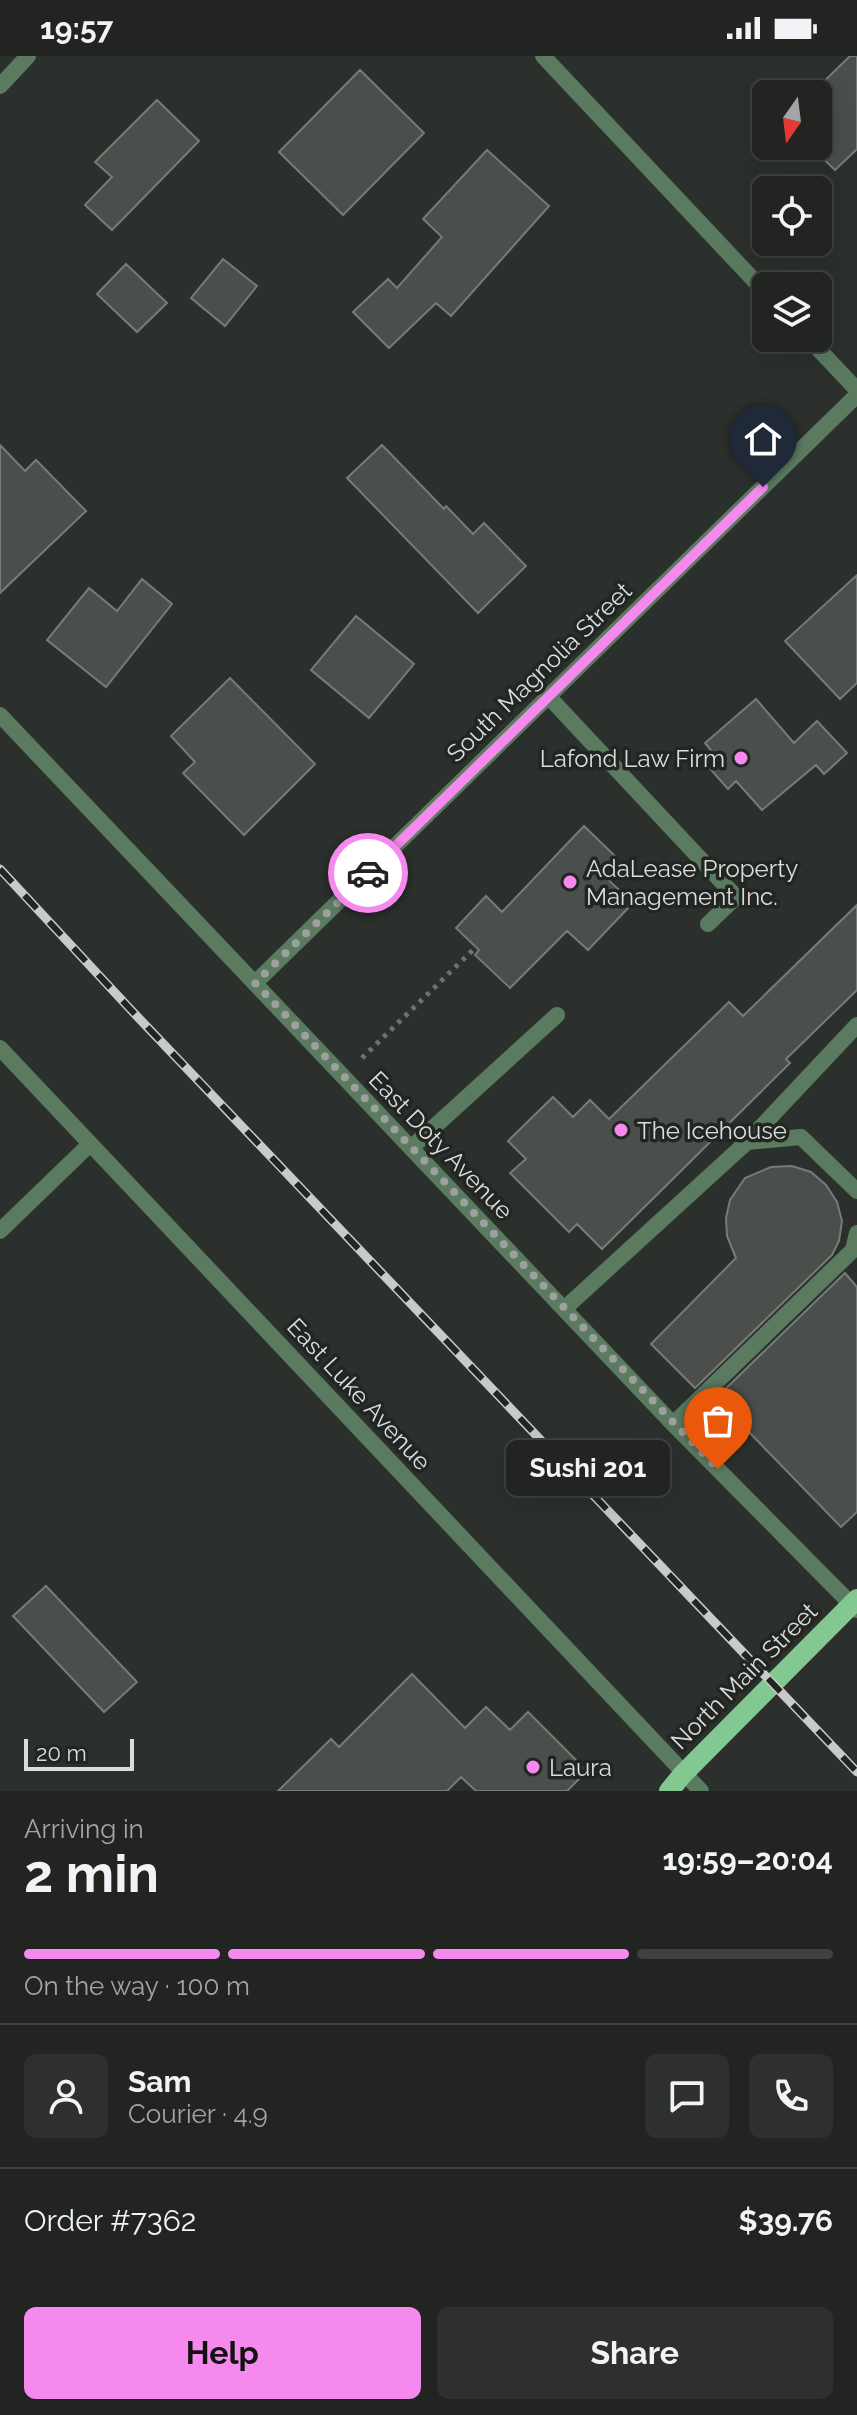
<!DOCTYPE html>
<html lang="en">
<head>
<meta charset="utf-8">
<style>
  :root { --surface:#212421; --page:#2d302e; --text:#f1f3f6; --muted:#a2a4a5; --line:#3e413f; --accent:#f589ee }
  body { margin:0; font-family:Raleway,sans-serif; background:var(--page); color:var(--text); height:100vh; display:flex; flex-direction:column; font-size:30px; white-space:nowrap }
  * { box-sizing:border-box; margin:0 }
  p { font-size:26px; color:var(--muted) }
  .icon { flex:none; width:44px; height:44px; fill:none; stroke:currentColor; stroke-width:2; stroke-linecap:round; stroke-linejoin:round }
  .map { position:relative; height:1735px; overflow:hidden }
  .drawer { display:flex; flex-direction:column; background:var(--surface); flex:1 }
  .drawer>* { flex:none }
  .needle { width:52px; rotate:194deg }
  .controls { position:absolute; left:752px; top:24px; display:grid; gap:16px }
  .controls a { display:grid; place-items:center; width:80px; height:80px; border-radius:12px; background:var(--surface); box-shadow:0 8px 32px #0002,0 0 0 2px var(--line); font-size:40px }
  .scale { position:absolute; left:24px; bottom:20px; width:110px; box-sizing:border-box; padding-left:8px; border:4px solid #dbdddb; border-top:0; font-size:22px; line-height:28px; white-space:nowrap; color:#dbdddb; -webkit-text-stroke:6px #222623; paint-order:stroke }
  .pin { position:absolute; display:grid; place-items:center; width:68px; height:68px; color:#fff; margin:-82px -34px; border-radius:50% 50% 50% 0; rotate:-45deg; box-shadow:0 0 8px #0007 }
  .pin .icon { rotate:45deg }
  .courier { position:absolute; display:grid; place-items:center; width:80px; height:80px; margin:-40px; border:6px solid #f589ee; border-radius:50%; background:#fff; color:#222; box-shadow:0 2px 10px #0007 }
  .bubble { position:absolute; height:56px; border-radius:12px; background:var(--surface); box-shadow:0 8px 32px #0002,0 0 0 2px var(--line); font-size:26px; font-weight:700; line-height:56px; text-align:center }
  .head em { font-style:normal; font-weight:700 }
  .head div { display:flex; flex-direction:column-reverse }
  .head { display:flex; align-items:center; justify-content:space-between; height:136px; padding:0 24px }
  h1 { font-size:52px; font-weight:700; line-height:60px }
  .bar { display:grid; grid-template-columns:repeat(4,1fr); gap:12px 8px; align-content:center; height:96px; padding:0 24px }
  .bar i { height:10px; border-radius:6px; background:var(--line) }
  .bar .on { background:var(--accent) }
  .bar p { grid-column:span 4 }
  .line { display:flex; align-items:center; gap:20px; padding:0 24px; border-top:2px solid var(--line) }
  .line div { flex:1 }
  .round { display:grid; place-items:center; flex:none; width:84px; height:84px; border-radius:12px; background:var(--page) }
  .button { display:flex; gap:16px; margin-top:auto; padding:16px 24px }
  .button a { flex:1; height:92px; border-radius:12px; background:var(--accent); color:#111; font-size:32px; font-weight:700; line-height:92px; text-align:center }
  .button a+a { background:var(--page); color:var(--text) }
  .status { display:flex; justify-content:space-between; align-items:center; height:56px; padding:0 40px; background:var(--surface); direction:ltr }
  .status svg { height:22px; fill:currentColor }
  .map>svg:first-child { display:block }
  .building { fill:#4a4f4b; stroke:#767b77; stroke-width:2 }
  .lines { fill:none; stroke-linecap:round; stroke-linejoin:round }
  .path { stroke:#6f726f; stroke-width:5; stroke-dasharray:4 6; stroke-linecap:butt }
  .service { stroke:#5b7b61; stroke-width:16 }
  .minor { stroke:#5b7b61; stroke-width:16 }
  .primary { stroke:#84c891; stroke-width:20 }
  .rail-casing { stroke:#c8cbc8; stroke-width:9 }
  .rail { stroke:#222623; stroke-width:6; stroke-dasharray:18; stroke-linecap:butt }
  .done { stroke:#9ea09e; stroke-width:8; stroke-dasharray:0 14.4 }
  .route { stroke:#f589ee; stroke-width:10 }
  .poi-dot { fill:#f589ee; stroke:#222623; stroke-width:3 }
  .labels { text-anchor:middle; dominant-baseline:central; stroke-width:7; stroke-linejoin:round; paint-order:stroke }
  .street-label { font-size:24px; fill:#dbdddb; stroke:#222623 }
  .poi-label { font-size:24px; fill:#dbdddb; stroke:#222623; text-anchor:start }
</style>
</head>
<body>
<div class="status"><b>19:57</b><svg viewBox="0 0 49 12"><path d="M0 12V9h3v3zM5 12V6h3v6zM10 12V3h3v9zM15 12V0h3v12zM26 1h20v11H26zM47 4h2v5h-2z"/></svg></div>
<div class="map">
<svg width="857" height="1735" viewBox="0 0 857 1735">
  <rect width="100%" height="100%" fill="#2c302c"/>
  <path class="building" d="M850 0H857V93L835 114 810 90H818V38H811Z
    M360 14 424 77 343 159 279 96Z
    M157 44 199 85 112 174 85 149 112 121 95 106Z
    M487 94 549 150 451 260 436 247 389 292 353 256 388 223 397 232 442 181 423 163Z
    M223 203 257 230 225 270 191 242Z
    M126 208 167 247 137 276 97 238Z
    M0 389 25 415 36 404 86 455 0 537Z
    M382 389 444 453 446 450 473 478 484 467 526 510 478 557 347 422Z
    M857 519V627L840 643 785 585Z
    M142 523 172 548 106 631 47 584 89 532 117 555Z
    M356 560 414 608 369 662 311 614Z
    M230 622 315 708 244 779 183 717 195 706 171 680Z
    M756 643 794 687 817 665 847 697 824 718 816 709 762 754 736 725 728 733 705 707 714 698 705 687Z
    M584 770 617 802 602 818 633 847 588 894 567 875 510 932 475 899 479 894 456 872 486 840 502 856Z
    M857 849V934L786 1003 790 1007 602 1193 577 1168 569 1176 510 1117 526 1103 508 1085 553 1041 573 1061 590 1044 609 1063 729 946 743 960Z
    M792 1110 811 1116 826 1129 837 1146 842 1165 839 1185 832 1199 695 1332 651 1288 736 1202 727 1180 726 1162 730 1144 745 1122 771 1111Z
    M845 1217 857 1231V1456L841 1471 716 1342Z
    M46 1530 137 1626 104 1656 13 1560Z
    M412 1618 465 1672 486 1651 510 1674 528 1656 587 1715 567 1735H476L461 1721 447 1735H278L331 1683 339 1691Z"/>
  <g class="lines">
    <path class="path" d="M362 1002 476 891"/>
    <path class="service" d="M548 640 736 841 708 868
      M747 1086 857 969
      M411 1092 557 959
      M564 1253 747 1086 801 1081 857 1135
      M673 1368 853 1194 857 1177"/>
    <path class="minor" d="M543 0 766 237
      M0 30 28 0
      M808 282 857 334
      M0 659 673 1368 857 1554
      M255 927 857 339
      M0 992 701 1735
      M0 1175 90 1088"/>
    <path class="primary" d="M669 1735 683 1718 857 1543"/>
    <defs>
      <path id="rail" d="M0 813 132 955 857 1716"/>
    </defs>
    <use href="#rail" class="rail-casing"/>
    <use href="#rail" class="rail"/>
  </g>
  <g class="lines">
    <path class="done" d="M368 817 255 927 718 1413"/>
    <path class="route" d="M368 817 763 431"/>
  </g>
  <g class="poi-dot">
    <circle cx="741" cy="702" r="8"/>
    <circle cx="570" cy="826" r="8"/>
    <circle cx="621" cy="1074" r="8"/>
    <circle cx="533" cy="1711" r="8"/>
  </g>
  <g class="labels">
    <g class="street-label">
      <text transform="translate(539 616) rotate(-44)">South Magnolia Street</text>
      <text transform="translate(441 1089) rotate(46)">East Doty Avenue</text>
      <text transform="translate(359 1338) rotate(47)">East Luke Avenue</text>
      <text transform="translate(744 1620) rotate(-45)">North Main Street</text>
    </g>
    <g class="poi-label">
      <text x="725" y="702" text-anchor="end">Lafond Law Firm</text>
      <text x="586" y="812">AdaLease Property<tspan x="586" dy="28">Management Inc.</tspan></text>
      <text x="637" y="1074">The Icehouse</text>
      <text x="549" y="1711">Laura</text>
    </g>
  </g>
</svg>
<div class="controls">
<a><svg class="needle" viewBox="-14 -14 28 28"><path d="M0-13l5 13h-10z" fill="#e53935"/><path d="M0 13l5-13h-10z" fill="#a2a4a5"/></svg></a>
<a><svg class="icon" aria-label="locate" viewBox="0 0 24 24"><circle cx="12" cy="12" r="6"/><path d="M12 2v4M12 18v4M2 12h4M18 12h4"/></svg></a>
<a><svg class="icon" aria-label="layers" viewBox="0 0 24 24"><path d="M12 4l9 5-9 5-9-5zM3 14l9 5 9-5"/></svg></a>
</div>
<div class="scale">20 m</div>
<div class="pin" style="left:718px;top:1413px;background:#ea580c"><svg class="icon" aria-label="bag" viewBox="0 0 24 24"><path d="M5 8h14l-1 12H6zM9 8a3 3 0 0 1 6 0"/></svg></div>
<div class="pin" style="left:763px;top:431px;background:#1f2937"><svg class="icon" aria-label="home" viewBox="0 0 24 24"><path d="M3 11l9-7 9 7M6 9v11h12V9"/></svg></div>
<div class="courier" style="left:368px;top:817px"><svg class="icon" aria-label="car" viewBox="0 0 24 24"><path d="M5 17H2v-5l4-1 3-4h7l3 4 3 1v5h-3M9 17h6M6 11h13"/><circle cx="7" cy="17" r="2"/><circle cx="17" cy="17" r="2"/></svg></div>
<div class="bubble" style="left:506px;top:1384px;width:164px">Sushi 201</div>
</div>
<section class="drawer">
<div class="head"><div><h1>2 min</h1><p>Arriving in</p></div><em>19:59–20:04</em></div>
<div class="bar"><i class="on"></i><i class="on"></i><i class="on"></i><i></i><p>On the way · 100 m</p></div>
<div class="line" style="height:144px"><a class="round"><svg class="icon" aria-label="person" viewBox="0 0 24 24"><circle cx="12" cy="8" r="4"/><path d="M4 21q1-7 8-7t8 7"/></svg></a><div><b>Sam</b><p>Courier · 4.9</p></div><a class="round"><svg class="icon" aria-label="chat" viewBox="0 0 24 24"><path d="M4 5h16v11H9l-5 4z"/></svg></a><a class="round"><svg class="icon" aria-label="phone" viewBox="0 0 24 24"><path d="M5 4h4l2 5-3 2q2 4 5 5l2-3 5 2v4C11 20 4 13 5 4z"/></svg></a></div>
<div class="line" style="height:104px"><div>Order #7362</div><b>$39.76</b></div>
<div class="button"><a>Help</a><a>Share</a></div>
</section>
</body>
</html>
